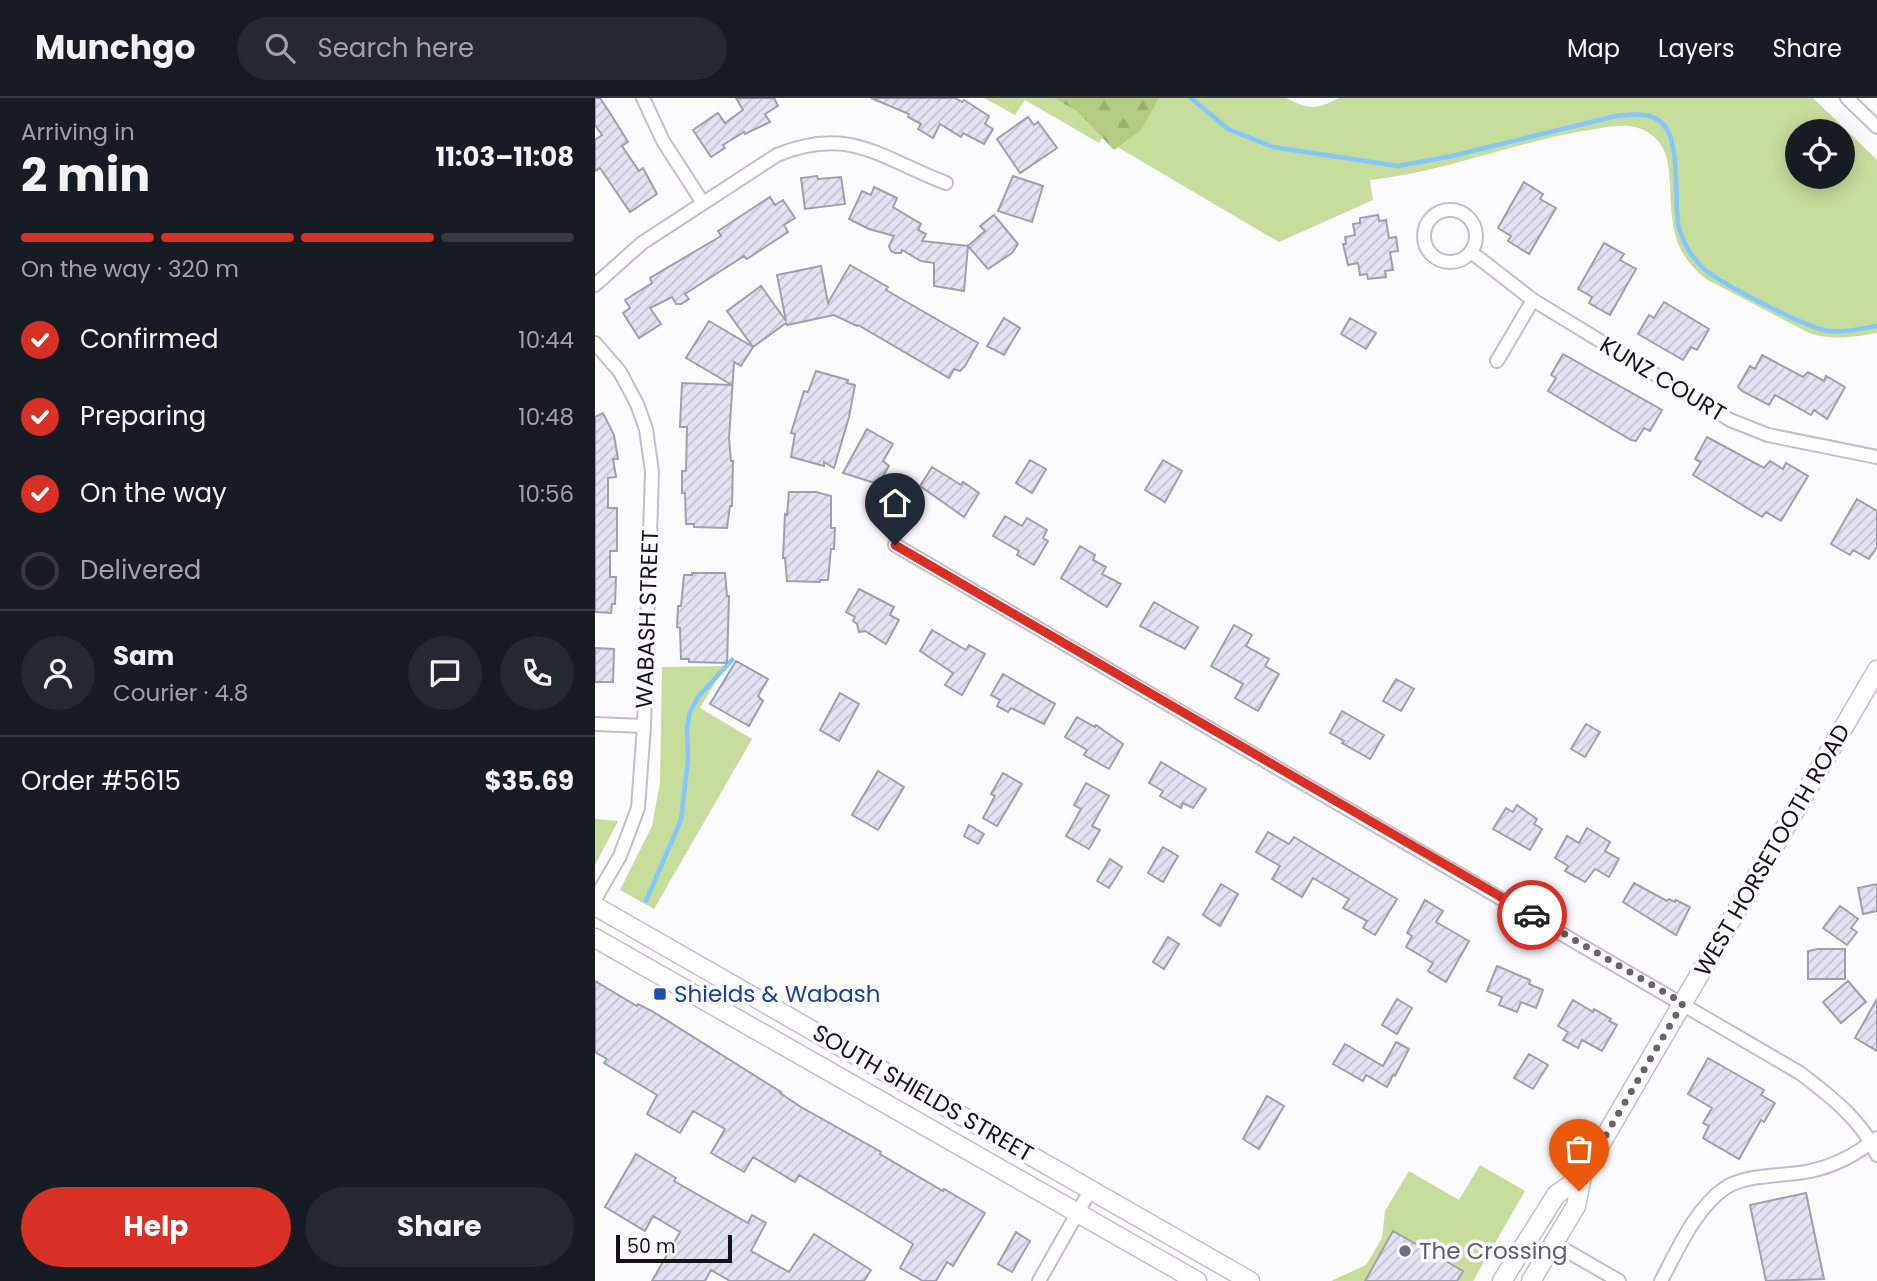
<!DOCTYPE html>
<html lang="en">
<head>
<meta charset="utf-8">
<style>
  :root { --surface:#171b24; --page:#242831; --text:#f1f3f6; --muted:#9ea1a6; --line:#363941; --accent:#d93025 }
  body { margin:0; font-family:Poppins,sans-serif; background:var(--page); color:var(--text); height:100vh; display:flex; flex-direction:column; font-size:26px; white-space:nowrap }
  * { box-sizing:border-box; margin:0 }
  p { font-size:23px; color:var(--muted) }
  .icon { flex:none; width:38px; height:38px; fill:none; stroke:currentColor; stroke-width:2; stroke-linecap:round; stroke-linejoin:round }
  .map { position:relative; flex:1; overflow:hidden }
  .details { display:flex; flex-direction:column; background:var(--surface); width:595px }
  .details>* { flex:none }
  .tools { position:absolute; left:1190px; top:21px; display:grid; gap:14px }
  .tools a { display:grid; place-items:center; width:70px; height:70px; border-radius:50%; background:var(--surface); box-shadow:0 4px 18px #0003; font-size:35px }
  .scale { position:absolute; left:21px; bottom:18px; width:116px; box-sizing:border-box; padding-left:7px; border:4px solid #151318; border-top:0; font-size:19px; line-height:24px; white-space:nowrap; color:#151318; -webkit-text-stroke:5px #fbfafd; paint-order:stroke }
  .pin { position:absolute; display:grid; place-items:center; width:60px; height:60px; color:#fff; margin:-72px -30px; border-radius:50% 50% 50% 0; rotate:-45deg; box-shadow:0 0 7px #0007 }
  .pin .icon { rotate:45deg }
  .courier { position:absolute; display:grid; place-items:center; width:70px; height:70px; margin:-35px; border:5px solid #d93025; border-radius:50%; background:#fff; color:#222; box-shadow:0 2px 9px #0007 }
  .headline em { font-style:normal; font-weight:700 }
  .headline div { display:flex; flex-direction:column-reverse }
  .headline { display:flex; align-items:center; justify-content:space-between; height:119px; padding:0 21px }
  h1 { font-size:46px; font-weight:700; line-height:52px }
  .bar { display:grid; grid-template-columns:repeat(4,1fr); gap:10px 7px; align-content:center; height:84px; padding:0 21px }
  .bar i { height:9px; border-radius:5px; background:var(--line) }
  .bar .selected { background:var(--accent) }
  .bar p { grid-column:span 4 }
  .line { display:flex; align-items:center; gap:18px; padding:0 21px; border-top:2px solid var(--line) }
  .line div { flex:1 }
  .round { display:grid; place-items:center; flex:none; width:74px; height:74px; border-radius:37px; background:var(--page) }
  ol { padding:0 21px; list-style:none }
  li { display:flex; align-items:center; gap:21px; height:77px }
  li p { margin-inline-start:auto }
  li .icon { padding:7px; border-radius:50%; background:var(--accent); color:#fff; stroke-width:4 }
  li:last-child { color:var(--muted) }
  li i { width:38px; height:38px; border:4px solid var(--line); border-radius:50% }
  .cta { display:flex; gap:14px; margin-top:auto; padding:14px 21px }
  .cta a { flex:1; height:80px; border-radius:42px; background:var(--accent); color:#fff; font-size:28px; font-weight:700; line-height:80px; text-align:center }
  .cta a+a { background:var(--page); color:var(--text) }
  header { display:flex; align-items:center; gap:42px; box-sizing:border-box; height:98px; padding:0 35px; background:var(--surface); border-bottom:2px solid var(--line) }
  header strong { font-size:33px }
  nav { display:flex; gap:38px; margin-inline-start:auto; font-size:24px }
  .search { width:490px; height:63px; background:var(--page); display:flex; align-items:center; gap:18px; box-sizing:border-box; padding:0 24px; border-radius:38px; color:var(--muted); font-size:26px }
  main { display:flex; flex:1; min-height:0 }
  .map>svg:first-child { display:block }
  .green { fill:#c7dd9b; fill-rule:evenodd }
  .forest { fill:url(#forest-firs) }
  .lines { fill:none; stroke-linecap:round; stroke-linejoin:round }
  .stream { stroke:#83c7fd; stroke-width:4.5 }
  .building { fill:url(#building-hatch); stroke:#9e9faf; stroke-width:2 }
  .minor-casing { stroke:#c3bdcd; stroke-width:16 }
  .secondary-casing { stroke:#c3bdcd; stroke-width:21 }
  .minor { stroke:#fff; stroke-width:12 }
  .secondary { stroke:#fff; stroke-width:18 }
  .done { stroke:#666468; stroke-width:7; stroke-dasharray:0 12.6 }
  .route { stroke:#d93025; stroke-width:9 }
  .transit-dot { fill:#1a4fb4; stroke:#fbfafd; stroke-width:2.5 }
  .worship-dot { fill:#6b7280; stroke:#fbfafd; stroke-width:2.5 }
  .labels { text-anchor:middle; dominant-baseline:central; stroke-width:7; stroke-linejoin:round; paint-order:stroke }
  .street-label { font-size:23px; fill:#151318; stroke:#fbfafd }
  .transit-label { font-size:23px; fill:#164399; stroke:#fbfafd; text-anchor:start }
  .worship-label { font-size:23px; fill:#5b616d; stroke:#fbfafd; text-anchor:start }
</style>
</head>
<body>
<header>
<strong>Munchgo</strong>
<div class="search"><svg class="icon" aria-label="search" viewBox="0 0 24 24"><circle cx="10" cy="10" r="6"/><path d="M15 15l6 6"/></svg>Search here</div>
<nav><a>Map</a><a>Layers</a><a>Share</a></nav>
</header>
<main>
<section class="details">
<div class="headline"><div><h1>2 min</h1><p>Arriving in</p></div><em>11:03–11:08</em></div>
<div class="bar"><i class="selected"></i><i class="selected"></i><i class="selected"></i><i></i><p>On the way · 320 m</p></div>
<ol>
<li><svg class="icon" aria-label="check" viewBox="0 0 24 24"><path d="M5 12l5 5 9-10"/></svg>Confirmed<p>10:44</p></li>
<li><svg class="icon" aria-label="check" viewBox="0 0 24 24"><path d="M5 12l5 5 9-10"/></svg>Preparing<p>10:48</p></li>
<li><svg class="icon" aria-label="check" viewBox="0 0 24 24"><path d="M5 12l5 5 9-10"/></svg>On the way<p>10:56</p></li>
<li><i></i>Delivered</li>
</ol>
<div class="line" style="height:126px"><a class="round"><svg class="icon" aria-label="person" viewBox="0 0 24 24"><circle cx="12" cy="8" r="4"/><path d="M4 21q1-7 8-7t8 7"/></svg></a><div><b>Sam</b><p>Courier · 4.8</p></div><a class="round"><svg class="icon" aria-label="chat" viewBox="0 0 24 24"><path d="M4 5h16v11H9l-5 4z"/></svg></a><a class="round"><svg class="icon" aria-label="phone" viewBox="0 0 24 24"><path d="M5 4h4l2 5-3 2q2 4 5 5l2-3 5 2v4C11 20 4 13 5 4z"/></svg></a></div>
<div class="line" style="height:91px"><div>Order #5615</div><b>$35.69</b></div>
<div class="cta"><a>Help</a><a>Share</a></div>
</section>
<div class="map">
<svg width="1282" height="1183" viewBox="0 0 1282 1183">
  <defs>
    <pattern id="forest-firs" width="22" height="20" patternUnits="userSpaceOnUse" patternTransform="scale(1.75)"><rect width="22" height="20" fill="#b4cc80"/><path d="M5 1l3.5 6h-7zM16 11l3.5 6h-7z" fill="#9aae6e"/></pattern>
    <pattern id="building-hatch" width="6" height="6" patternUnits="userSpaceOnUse" patternTransform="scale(1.75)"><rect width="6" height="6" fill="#e3e4f3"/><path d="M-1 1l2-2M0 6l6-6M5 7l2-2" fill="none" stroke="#c2c3d0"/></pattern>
  </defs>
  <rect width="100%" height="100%" fill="#fbfafd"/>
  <path class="green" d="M389 0H691C714 12 721 12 744 0H1218L1282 62V235C1258 239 1238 243 1214 235L1111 181C1077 153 1077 129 1075 87 1074 78 1074 69 1072 61 1068 44 1056 33 1040 29 1023 25 1004 31 987 33 916 46 848 74 775 82L778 102 684 144 507 40 504 45 430 2 420 17ZM1202 33H1248V79H1202Z
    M130 568 105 610 157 641 59 811 25 792 57 728 65 685 67 569Z
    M0 721 23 723 0 767Z
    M885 1067 930 1093 878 1183H862L867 1173 799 1133 770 1183H736L771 1167 787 1140 790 1113 814 1073 864 1102Z"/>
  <path class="forest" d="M459 0H564L546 32 519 52 482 13Z"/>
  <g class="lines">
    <path class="stream" d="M596 0 633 31 678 49 803 68 857 58 1021 18C1036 17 1055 13 1067 25 1087 44 1078 104 1084 130 1088 145 1098 161 1109 171 1127 186 1211 230 1234 233 1249 235 1267 230 1282 228
      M51 803 86 722 93 661 92 630 95 614 103 599 137 562"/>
  </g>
  <path class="building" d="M0 0H5L15 15 33 44 27 48 44 73 48 70 62 96 35 114 5 70 0 73V42L7 37 0 27Z
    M141 0H179L183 8 170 16 175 24 150 36 149 34 128 47 130 50 116 59 98 32 123 15 130 25 148 12Z
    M276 0H360L367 4 369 2 394 18 390 26 398 31 389 46 368 35 366 39 345 26 338 40 323 31 326 26 313 19 314 16Z
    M433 19 439 27 443 24 462 50 425 75 402 41Z
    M222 78 223 81 246 79 250 106 210 111 206 80Z
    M418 78 448 88 437 124 403 113Z
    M929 84 948 96 945 101 961 110 934 156 913 143 916 138 903 130Z
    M279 89 302 100 298 109 326 126 323 132 331 136 327 143 373 148 390 133 385 128 399 117 423 146 417 155 393 171 373 148 369 193 339 188V165L326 163 307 152 306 155H300L296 153 294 148 299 138 274 131 254 121 267 93 276 97Z
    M175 99 180 107 188 102 200 120 189 127 193 134 152 161 149 158 90 196 94 201 86 206H81L77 199 55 210 66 226 44 240 28 215 35 210 30 202 57 185 55 180 126 138 123 133Z
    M783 117 784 123 791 122 794 140 801 139 803 153 795 154 798 172 790 173 791 179 773 181 772 176 765 177 763 165 753 167 748 146H751L750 139 760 137 758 126 765 125V120Z
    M1009 145 1029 156 1025 162 1041 171 1015 217 994 205 997 199 983 191Z
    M255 167 293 189 291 192 383 245 370 268 365 273 359 271 354 280 263 227 262 228 239 217 192 227 191 225 158 249 132 213 166 188 191 223 182 177 226 168 233 205Z
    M1069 204 1114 231 1102 252 1096 249 1088 262 1043 236 1054 217 1059 220Z
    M409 220 425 230 409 257 392 248Z
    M755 220 781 235 771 251 746 236Z
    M114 223 158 249 146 268 139 264 134 340 136 363H138L137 408H135L132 430 99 429V426H91L90 395H87V373H91L92 329H85L87 285 137 287 91 260Z
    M968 256 1067 312 1055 333 1049 330 1041 343 1036 342 953 293 961 280 956 277Z
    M1167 257 1208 279 1213 274 1229 283 1231 278 1250 289 1232 321 1219 312 1216 317 1180 297 1174 307 1147 293 1143 289 1155 268 1160 271Z
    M221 273 253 282 252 285 260 287 254 319 239 370 229 364V368L196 359 200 336 196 335 209 293 213 294Z
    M8 315 19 337 23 361H18L21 379 13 380V410H22V453H15V479H21L20 506H17L16 515 0 514V319Z
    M272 331 298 346 288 363 294 368 283 386 248 375Z
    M1112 339 1169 370 1175 363 1188 371 1191 365 1213 378 1186 423 1171 414 1167 419 1098 377 1106 364 1100 361Z
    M435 362 451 371 437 395 421 385Z
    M568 362 587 373 570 404 550 392Z
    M337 369 366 387 368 384 384 395 369 419 325 388Z
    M194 394H221L236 398V430H240L239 451H236L233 482H225V484L192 483 190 460H188L190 416 192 417Z
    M1262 401 1282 413V449L1274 461 1258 452 1255 457 1236 446Z
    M410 418 427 428 432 420 452 432 448 440 453 443 439 467 422 457 424 453 398 438Z
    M485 448 500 457 498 462 511 469 507 476 526 486 512 509 466 480Z
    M97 475H130L132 498H134L132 565 94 564V561H86L85 530 82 529 83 508H86L89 477H97Z
    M264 491 299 509 295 517 304 522 291 546 270 533 264 534 262 526 258 523 260 519 251 514Z
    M559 504 603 529 590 551 545 528Z
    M639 527 657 537 651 548 674 561 670 568 684 576 663 613 640 600 648 586 616 568Z
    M337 532 371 552 374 547 390 556 367 597 350 587 358 575 325 553Z
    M0 550 19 551 18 584H0Z
    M141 563 173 581 163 598 168 603 154 628 115 606Z
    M408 576 460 606 449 626 416 610 413 614 402 608 405 602 396 597Z
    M801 581 819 591 806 613 788 603Z
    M245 595 264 606 244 643 225 632Z
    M747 613 789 637 775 661 747 645 749 643 735 635Z
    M482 619 500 629 501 627 528 646 514 671 489 657 492 652 470 639Z
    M991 626 1005 634 990 659 976 651Z
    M566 664 611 691 598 710 588 705 586 710 565 698 568 693 554 685Z
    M283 673 309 689 283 732 257 717Z
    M408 675 427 686 402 728 388 720 400 698 396 696Z
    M491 685 514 698 497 728 505 732 494 751 471 738 486 711 479 707Z
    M922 707 942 721 939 726 947 731 935 752 898 731 911 710 918 714Z
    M374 727 389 736 383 746 369 738Z
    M992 730 1015 744 1010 753 1024 761 1014 779 1000 771 990 784 970 773 973 768 960 760 972 738 984 745Z
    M673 734 694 746 699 739 802 801 780 837 768 830 772 823 748 810 754 801 718 780 707 799 677 781 685 768 661 754Z
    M568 749 583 758 568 784 553 775Z
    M515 761 527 769 514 790 502 783Z
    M1039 785 1072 803 1074 801 1080 804 1081 802 1095 809 1081 837 1028 804Z
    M626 786 643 796 625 828 608 817Z
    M1282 786V813L1268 816 1263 790Z
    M830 802 848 813 841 824 874 843 851 884 833 873 838 865 811 849 817 838 812 835Z
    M1245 808 1263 821 1256 830 1262 834 1252 847 1228 830Z
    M573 839 584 846 569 871 558 864Z
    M1223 851H1250V881H1213V853Z
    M902 868 935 882 934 886 948 892 941 910 926 904 922 914 904 907 907 899 892 893Z
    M0 883 42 908 43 906 57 913 186 994 185 995 206 1009 286 1054 285 1056 348 1093 349 1091 390 1115 358 1168 352 1164 341 1183H328L305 1170 318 1146 268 1115 204 1077 200 1084 158 1059 149 1074 116 1055 130 1031 98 1013 85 1035 52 1016 62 997 9 965 12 961 0 954Z
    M1253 883 1271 904 1246 925 1228 904Z
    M802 901 817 910 802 936 787 927Z
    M1282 901V953L1260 940Z
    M978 902 998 914 999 911 1016 921 1014 923 1022 927 1007 953 987 942 983 950 968 942 973 934 963 928Z
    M801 944 814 951 800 978 798 977 792 989 771 977 768 983 738 966 750 946 788 968Z
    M934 956 953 967 938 991 919 980Z
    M1113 960 1169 992 1166 997 1180 1005 1169 1024 1166 1022 1144 1061 1108 1040 1114 1028 1108 1025 1117 1010 1093 996Z
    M672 998 689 1008 664 1051 648 1041Z
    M41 1056 81 1080 79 1083 153 1125 157 1117 171 1125 156 1153 194 1174 219 1136 276 1172 269 1183H135L116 1172 110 1183H57L85 1134 58 1118 50 1133 10 1109Z
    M1211 1095 1229 1181 1171 1183 1155 1107Z
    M798 1133 868 1173 862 1183H770Z
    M421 1134 435 1143 417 1174 403 1166Z"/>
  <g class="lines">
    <defs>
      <path id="minor" d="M48 0 68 43 108 105
        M1252 0 1282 29
        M829 138a26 26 0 1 1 52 0a26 26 0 1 1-52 0Z
        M876 154 938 202 1135 322 1173 337 1282 359
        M0 187 47 145 182 57C254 27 285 60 351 85
        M0 245 25 274 42 306 51 331 57 374 49 628 43 710 25 758 0 801
        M902 263 938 202
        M300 447 1205 975C1234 997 1268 1023 1282 1057
        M0 626 49 628
        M958 1145 1024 1183
        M444 1183 496 1091
        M1066 1183C1083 1151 1100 1111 1130 1090 1153 1075 1189 1079 1215 1073 1240 1068 1262 1056 1282 1040"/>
      <path id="secondary" d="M0 808 655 1183
        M0 840 602 1183
        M907 1183 961 1097 987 1078
        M936 1183 981 1108 987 1078 1282 572"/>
    </defs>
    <use href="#minor" class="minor-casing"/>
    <use href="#secondary" class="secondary-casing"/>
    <use href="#minor" class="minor"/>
    <use href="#secondary" class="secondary"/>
  </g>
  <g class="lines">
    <path class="done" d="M937 817 1088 905 987 1078 984 1093"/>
    <path class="route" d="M300 447 937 817"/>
  </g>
  <rect class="transit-dot" x="58" y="889" width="14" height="14" rx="3.5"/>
  <circle class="worship-dot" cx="810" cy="1153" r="7"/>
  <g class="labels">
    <g class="street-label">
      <text transform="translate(1068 281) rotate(31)">KUNZ COURT</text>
      <text transform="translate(52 521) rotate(-88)">WABASH STREET</text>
      <text transform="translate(1177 752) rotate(-60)">WEST HORSETOOTH ROAD</text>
      <text transform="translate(328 995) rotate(30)">SOUTH SHIELDS STREET</text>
    </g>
    <g class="transit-label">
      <text x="79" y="896">Shields &amp; Wabash</text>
    </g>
    <g class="worship-label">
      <text x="824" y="1153">The Crossing</text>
    </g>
  </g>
</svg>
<div class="tools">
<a><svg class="icon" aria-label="locate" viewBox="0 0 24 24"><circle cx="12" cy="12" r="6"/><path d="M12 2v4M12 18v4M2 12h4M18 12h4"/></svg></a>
</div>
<div class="scale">50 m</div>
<div class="pin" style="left:984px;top:1093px;background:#ea580c"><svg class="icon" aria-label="bag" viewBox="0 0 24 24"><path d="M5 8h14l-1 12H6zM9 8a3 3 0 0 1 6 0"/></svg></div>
<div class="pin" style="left:300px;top:447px;background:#1f2937"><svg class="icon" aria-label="home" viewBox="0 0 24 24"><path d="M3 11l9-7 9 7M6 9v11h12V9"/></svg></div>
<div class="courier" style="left:937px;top:817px"><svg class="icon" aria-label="car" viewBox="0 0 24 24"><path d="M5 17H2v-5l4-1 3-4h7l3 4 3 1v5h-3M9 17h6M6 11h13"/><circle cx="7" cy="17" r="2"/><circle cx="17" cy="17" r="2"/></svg></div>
</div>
</main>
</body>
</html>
